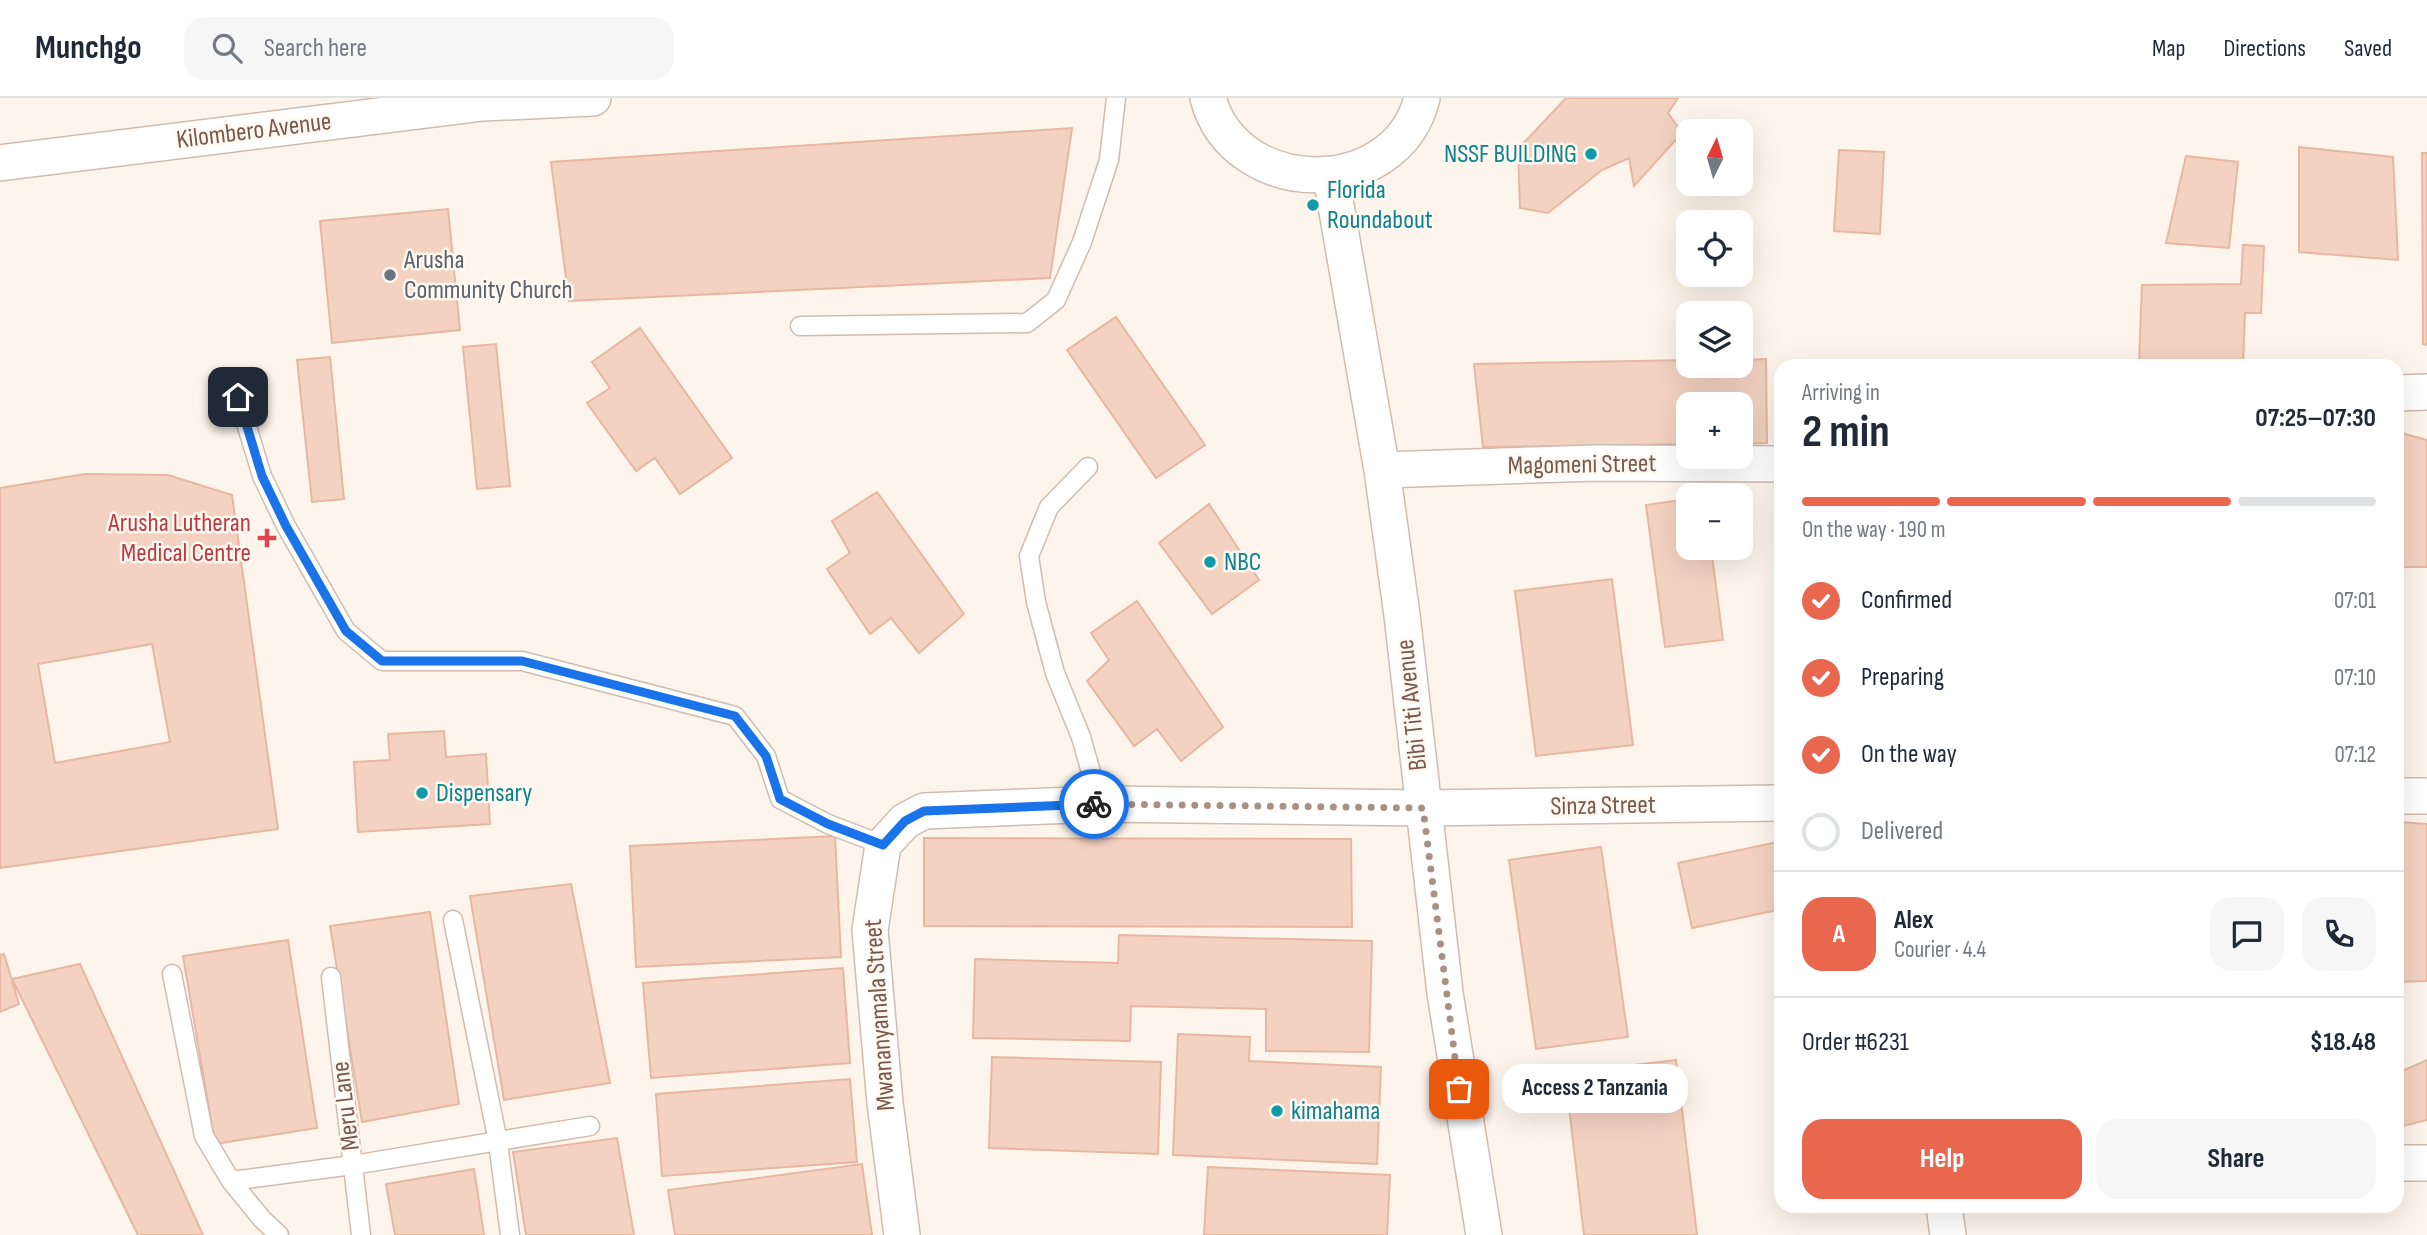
<!DOCTYPE html>
<html lang="en">
<head>
<meta charset="utf-8">
<style>
  :root { --surface:#fff; --page:#f6f6f7; --text:#1f2937; --muted:#747a83; --line:#e0e1e3; --accent:#e9664f }
  body { margin:0; font-family:"Sofia Sans Condensed",sans-serif; background:var(--page); color:var(--text); height:100vh; display:flex; flex-direction:column; font-size:26px; white-space:nowrap }
  * { box-sizing:border-box; margin:0 }
  p { font-size:23px; color:var(--muted) }
  .icon { flex:none; width:38px; height:38px; fill:none; stroke:currentColor; stroke-width:2; stroke-linecap:round; stroke-linejoin:round }
  .map { position:relative; flex:1; overflow:hidden }
  .side { position:absolute; left:1774px; top:261px; width:630px; height:854px; display:flex; flex-direction:column; background:var(--surface); border-radius:21px; box-shadow:0 7px 28px #0002 }
  .side>* { flex:none }
  .needle { width:46px; rotate:5deg }
  .controls { position:absolute; left:1676px; top:21px; display:grid; gap:14px }
  .controls a { display:grid; place-items:center; width:77px; height:77px; border-radius:14px; background:var(--surface); box-shadow:0 7px 28px #0002; font-size:35px }
  .pin { position:absolute; display:grid; place-items:center; width:60px; height:60px; color:#fff; margin:-30px; border-radius:14px; box-shadow:0 4px 10px #0006 }
  .courier { position:absolute; display:grid; place-items:center; width:70px; height:70px; margin:-35px; border:5px solid #1a73e8; border-radius:50%; background:#fff; color:#222; box-shadow:0 2px 9px #0007 }
  .bubble { position:absolute; height:49px; border-radius:21px; background:var(--surface); box-shadow:0 7px 28px #0002; font-size:23px; font-weight:700; line-height:49px; text-align:center }
  .summary em { font-style:normal; font-weight:700 }
  .summary div { display:flex; flex-direction:column-reverse }
  .summary { display:flex; align-items:center; justify-content:space-between; height:119px; padding:0 28px }
  h1 { font-size:46px; font-weight:700; line-height:52px }
  .bar { display:grid; grid-template-columns:repeat(4,1fr); gap:10px 7px; align-content:center; height:84px; padding:0 28px }
  .bar i { height:9px; border-radius:5px; background:var(--line) }
  .bar .current { background:var(--accent) }
  .bar p { grid-column:span 4 }
  .line { display:flex; align-items:center; gap:18px; padding:0 28px; border-top:2px solid var(--line) }
  .line div { flex:1 }
  .round { display:grid; place-items:center; flex:none; width:74px; height:74px; border-radius:21px; background:var(--page) }
  ol { padding:0 28px; list-style:none }
  li { display:flex; align-items:center; gap:21px; height:77px }
  li p { margin-inline-start:auto }
  li .icon { padding:7px; border-radius:50%; background:var(--accent); color:#fff; stroke-width:4 }
  li:last-child { color:var(--muted) }
  li i { width:38px; height:38px; border:4px solid var(--line); border-radius:50% }
  .action { display:flex; gap:14px; margin-top:auto; padding:14px 28px }
  .action a { flex:1; height:80px; border-radius:21px; background:var(--accent); color:#fff; font-size:28px; font-weight:700; line-height:80px; text-align:center }
  .action a+a { background:var(--page); color:var(--text) }
  header { display:flex; align-items:center; gap:42px; box-sizing:border-box; height:98px; padding:0 35px; background:var(--surface); border-bottom:2px solid var(--line) }
  header strong { font-size:33px }
  nav { display:flex; gap:38px; margin-inline-start:auto; font-size:24px }
  .search { width:490px; height:63px; background:var(--page); display:flex; align-items:center; gap:18px; box-sizing:border-box; padding:0 24px; border-radius:21px; color:var(--muted); font-size:26px }
  .map>svg:first-child { display:block }
  .building { fill:#f4d2c2; stroke:#e7b7a2; stroke-width:2; fill-rule:evenodd }
  .lines { fill:none; stroke-linecap:round; stroke-linejoin:round }
  .lane-casing { stroke:#d1bbaf; stroke-width:21 }
  .street-casing { stroke:#d1bbaf; stroke-width:38 }
  .lane { stroke:#fff; stroke-width:18 }
  .street { stroke:#fff; stroke-width:35 }
  .done { stroke:#a89084; stroke-width:7; stroke-dasharray:0 12.6 }
  .route { stroke:#1a73e8; stroke-width:9 }
  .culture-dot { fill:#0f9aa8; stroke:#fff9f2; stroke-width:2.5 }
  .worship-dot { fill:#6b7280; stroke:#fff9f2; stroke-width:2.5 }
  .health-dot { fill:#e0444e; stroke:#fff9f2; stroke-width:2.5 }
  .labels { text-anchor:middle; dominant-baseline:central; stroke-width:5; stroke-linejoin:round; paint-order:stroke }
  .street-label { font-size:26px; fill:#7a594c; stroke:#fff9f2 }
  .culture-label { font-size:26px; fill:#0d838f; stroke:#fff9f2; text-anchor:start }
  .worship-label { font-size:26px; fill:#5b616d; stroke:#fff9f2; text-anchor:start }
  .health-label { font-size:26px; fill:#be3a42; stroke:#fff9f2; text-anchor:end }
</style>
</head>
<body>
<header>
<strong>Munchgo</strong>
<div class="search"><svg class="icon" aria-label="search" viewBox="0 0 24 24"><circle cx="10" cy="10" r="6"/><path d="M15 15l6 6"/></svg>Search here</div>
<nav><a>Map</a><a>Directions</a><a>Saved</a></nav>
</header>
<div class="map">
<svg width="2427" height="1137" viewBox="0 0 2427 1137">
  <rect width="100%" height="100%" fill="#fdf5eb"/>
  <path class="building" d="M1566 0H1678L1668 15 1682 35 1634 88 1629 60 1602 72 1548 115 1520 110 1518 51Z
    M1072 30 1050 180 569 203 551 64Z
    M2299 49 2393 59 2398 162 2299 154Z
    M1839 52 1884 54 1880 136 1834 133Z
    M2422 55H2427V247L2423 246Z
    M2186 58 2238 64 2229 150 2166 145Z
    M448 111 460 232 332 245 320 123Z
    M2243 147 2264 148 2261 215H2245L2243 268 2139 265 2142 187 2241 186Z
    M1116 219 1205 347 1156 380 1067 252Z
    M640 230 732 360 680 396 655 360 636 373 587 305 610 290 592 264Z
    M496 246 510 388 477 391 463 249Z
    M330 259 344 401 312 404 297 262Z
    M1766 261 1767 345 1741 346V306H1689V346L1483 349 1474 266 1689 262V268H1741V262Z
    M2398 334 2427 342V469H2398Z
    M85 376 168 377 232 397 278 731 0 770V390ZM152 546 170 644 55 665 38 566Z
    M877 394 964 516 919 555 891 520 870 536 827 471 850 455 832 423Z
    M1689 401V450H1711L1723 542 1665 549 1646 407Z
    M1209 406 1259 482 1212 516 1159 445Z
    M1612 481 1633 647 1536 658 1515 493Z
    M1137 503 1223 629 1181 663 1157 631 1134 648 1087 583 1109 562 1091 535Z
    M444 633 446 659 486 656 490 726 358 734 354 664 390 662 388 636Z
    M2400 724 2427 726V883L2398 884Z
    M835 738 841 859 636 869 630 748Z
    M924 740 1351 741 1352 829 924 828Z
    M1782 743V811L1692 830 1678 765Z
    M1601 749 1628 939 1536 951 1509 762Z
    M571 786 610 985 504 1002 470 798Z
    M430 814 459 1006 362 1024 330 828Z
    M1119 837 1372 843 1369 954 1266 953V911L1131 908 1130 943 973 940 975 861 1118 865Z
    M288 842 317 1030 215 1046 183 858Z
    M4 856 19 906 0 914V857Z
    M80 866 203 1137H138L12 881Z
    M843 870 850 965 651 980 643 885Z
    M1178 936 1250 939 1249 963 1381 969 1377 1066 1173 1057Z
    M992 959 1161 964 1158 1056 989 1050Z
    M1676 962 1697 1137H1584L1565 975Z
    M2427 962V1022L2399 1029 2400 974Z
    M850 981 857 1064 662 1078 656 996Z
    M617 1040 634 1137H526L513 1054Z
    M862 1066 872 1137H675L668 1092Z
    M1208 1069 1390 1077 1387 1137H1204Z
    M474 1071 484 1137H395L386 1086Z"/>
  <g class="lines">
    <defs>
      <path id="lane" d="M800 228 1027 225 1056 202 1082 144 1109 62 1116 0
        M238 299 262 378 286 428 346 533 382 563H522L735 618 766 658 780 701 828 726 883 747
        M1088 369 1049 409 1029 458 1036 504 1055 575 1081 639 1100 706
        M453 822 498 1044 510 1137
        M172 876 204 1038 231 1083 262 1121 279 1137
        M331 879 361 1137
        M231 1083 353 1067 590 1028"/>
      <path id="street" d="M1208 0C1235 101 1396 104 1422 0
        M0 65 483 5 593 0
        M1331 79 1382 372 1402 517 1445 895 1484 1137
        M2398 295 2427 294
        M1382 372 1596 365 1782 366
        M2398 698H2427
        M2398 1065H2427
        M1944 1108 1948 1137
        M902 1137 885 1005 870 832 883 747 905 723 924 713 1100 706 1424 710 1782 705"/>
    </defs>
    <use href="#lane" class="lane-casing"/>
    <use href="#street" class="street-casing"/>
    <use href="#lane" class="lane"/>
    <use href="#street" class="street"/>
  </g>
  <g class="lines">
    <path class="done" d="M1094 706 1423 710 1459 991"/>
    <path class="route" d="M238 299 262 378 286 428 346 533 382 563H522L735 618 766 658 780 701 828 726 883 747 905 723 924 713 1094 706"/>
  </g>
  <g class="culture-dot">
    <circle cx="1591" cy="56" r="7"/>
    <circle cx="1313" cy="107" r="7"/>
    <circle cx="1210" cy="464" r="7"/>
    <circle cx="422" cy="695" r="7"/>
    <circle cx="1277" cy="1013" r="7"/>
  </g>
  <circle class="worship-dot" cx="390" cy="177" r="7"/>
  <path class="health-dot" d="M263.5 429.5h7v7h7v7h-7v7h-7v-7h-7v-7h7z"/>
  <g class="labels">
    <g class="street-label">
      <text transform="translate(254 33) rotate(-7)">Kilombero Avenue</text>
      <text transform="translate(1582 367) rotate(-1)">Magomeni Street</text>
      <text transform="translate(1412 607) rotate(-96)">Bibi Titi Avenue</text>
      <text transform="translate(1603 708) rotate(-1)">Sinza Street</text>
      <text transform="translate(880 917) rotate(-94)">Mwananyamala Street</text>
      <text transform="translate(346 1008) rotate(-97)">Meru Lane</text>
    </g>
    <g class="culture-label">
      <text x="1577" y="56" text-anchor="end">NSSF BUILDING</text>
      <text x="1327" y="92">Florida<tspan x="1327" dy="30">Roundabout</tspan></text>
      <text x="1224" y="464">NBC</text>
      <text x="436" y="695">Dispensary</text>
      <text x="1291" y="1013">kimahama</text>
    </g>
    <g class="worship-label">
      <text x="404" y="162">Arusha<tspan x="404" dy="30">Community Church</tspan></text>
    </g>
    <g class="health-label">
      <text x="251" y="425">Arusha Lutheran<tspan x="251" dy="30">Medical Centre</tspan></text>
    </g>
  </g>
</svg>
<div class="controls">
<a><svg class="needle" viewBox="-14 -14 28 28"><path d="M0-13l5 13h-10z" fill="#e53935"/><path d="M0 13l5-13h-10z" fill="#747a83"/></svg></a>
<a><svg class="icon" aria-label="locate" viewBox="0 0 24 24"><circle cx="12" cy="12" r="6"/><path d="M12 2v4M12 18v4M2 12h4M18 12h4"/></svg></a>
<a><svg class="icon" aria-label="layers" viewBox="0 0 24 24"><path d="M12 4l9 5-9 5-9-5zM3 14l9 5 9-5"/></svg></a>
<a>+</a>
<a>−</a>
</div>
<div class="pin" style="left:1459px;top:991px;background:#ea580c"><svg class="icon" aria-label="bag" viewBox="0 0 24 24"><path d="M5 8h14l-1 12H6zM9 8a3 3 0 0 1 6 0"/></svg></div>
<div class="pin" style="left:238px;top:299px;background:#1f2937"><svg class="icon" aria-label="home" viewBox="0 0 24 24"><path d="M3 11l9-7 9 7M6 9v11h12V9"/></svg></div>
<div class="courier" style="left:1094px;top:706px"><svg class="icon" aria-label="bike" viewBox="0 0 24 24"><circle cx="6" cy="16" r="4"/><circle cx="18" cy="16" r="4"/><path d="M6 16l4-8h5l3 8M10 8l3 8H6M13 5h3"/></svg></div>
<div class="bubble" style="left:1502px;top:966px;width:186px">Access 2 Tanzania</div>
<section class="side">
<div class="summary"><div><h1>2 min</h1><p>Arriving in</p></div><em>07:25–07:30</em></div>
<div class="bar"><i class="current"></i><i class="current"></i><i class="current"></i><i></i><p>On the way · 190 m</p></div>
<ol>
<li><svg class="icon" aria-label="check" viewBox="0 0 24 24"><path d="M5 12l5 5 9-10"/></svg>Confirmed<p>07:01</p></li>
<li><svg class="icon" aria-label="check" viewBox="0 0 24 24"><path d="M5 12l5 5 9-10"/></svg>Preparing<p>07:10</p></li>
<li><svg class="icon" aria-label="check" viewBox="0 0 24 24"><path d="M5 12l5 5 9-10"/></svg>On the way<p>07:12</p></li>
<li><i></i>Delivered</li>
</ol>
<div class="line" style="height:126px"><b class="round" style="background:var(--accent);color:#fff">A</b><div><b>Alex</b><p>Courier · 4.4</p></div><a class="round"><svg class="icon" aria-label="chat" viewBox="0 0 24 24"><path d="M4 5h16v11H9l-5 4z"/></svg></a><a class="round"><svg class="icon" aria-label="phone" viewBox="0 0 24 24"><path d="M5 4h4l2 5-3 2q2 4 5 5l2-3 5 2v4C11 20 4 13 5 4z"/></svg></a></div>
<div class="line" style="height:91px"><div>Order #6231</div><b>$18.48</b></div>
<div class="action"><a>Help</a><a>Share</a></div>
</section>
</div>
</body>
</html>
